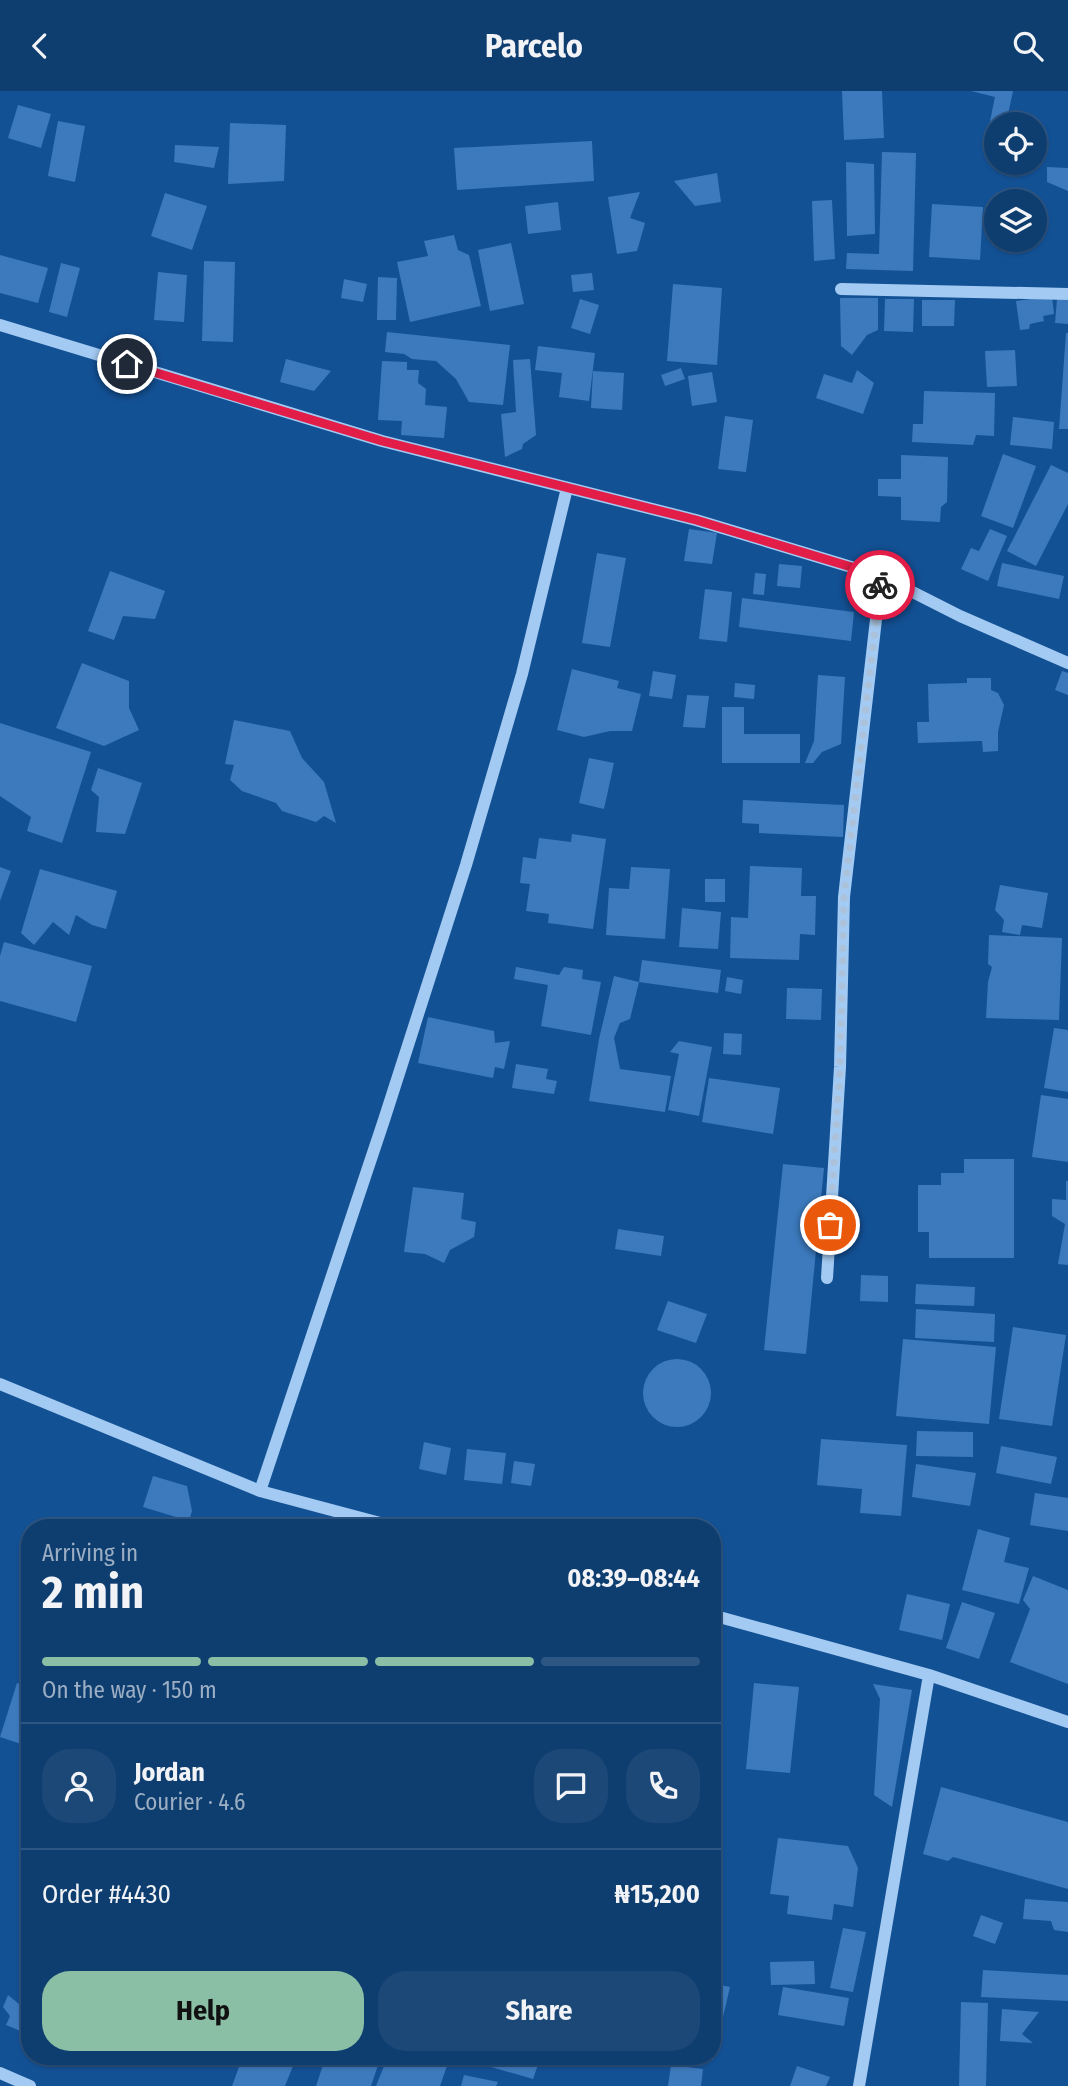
<!DOCTYPE html>
<html lang="en">
<head>
<meta charset="utf-8">
<style>
  :root { --surface:#0e3d70; --page:#1c4878; --text:#f1f3f6; --muted:#9baec3; --line:#2e5683; --accent:#8abfa5 }
  body { margin:0; font-family:"Fira Sans Condensed",sans-serif; background:var(--page); color:var(--text); height:100vh; display:flex; flex-direction:column; font-size:26px; white-space:nowrap }
  * { box-sizing:border-box; margin:0 }
  p { font-size:23px; color:var(--muted) }
  .icon { flex:none; width:38px; height:38px; fill:none; stroke:currentColor; stroke-width:2; stroke-linecap:round; stroke-linejoin:round }
  .map { position:relative; flex:1; overflow:hidden }
  .sheet { position:absolute; left:21px; top:1428px; width:700px; height:546px; display:flex; flex-direction:column; background:var(--surface); border-radius:28px; box-shadow:0 2px 5px #0004,0 0 0 2px var(--line) }
  .sheet>* { flex:none }
  .controls { position:absolute; left:984px; top:21px; display:grid; gap:14px }
  .controls a { display:grid; place-items:center; width:63px; height:63px; border-radius:50%; background:var(--surface); box-shadow:0 2px 5px #0004,0 0 0 2px var(--line); font-size:35px }
  .pin { position:absolute; display:grid; place-items:center; width:60px; height:60px; color:#fff; margin:-30px; border:4px solid #fff; border-radius:50%; box-shadow:0 2px 7px #0007 }
  .courier { position:absolute; display:grid; place-items:center; width:70px; height:70px; margin:-35px; border:5px solid #e11d48; border-radius:50%; background:#fff; color:#222; box-shadow:0 2px 9px #0007 }
  .headline em { font-style:normal; font-weight:700 }
  .headline div { display:flex; flex-direction:column-reverse }
  .headline { display:flex; align-items:center; justify-content:space-between; height:119px; padding:0 21px }
  h1 { font-size:46px; font-weight:700; line-height:52px }
  .bar { display:grid; grid-template-columns:repeat(4,1fr); gap:10px 7px; align-content:center; height:84px; padding:0 21px }
  .bar i { height:9px; border-radius:5px; background:var(--line) }
  .bar .selected { background:var(--accent) }
  .bar p { grid-column:span 4 }
  .line { display:flex; align-items:center; gap:18px; padding:0 21px; border-top:2px solid var(--line) }
  .line div { flex:1 }
  .round { display:grid; place-items:center; flex:none; width:74px; height:74px; border-radius:28px; background:var(--page) }
  .action { display:flex; gap:14px; margin-top:auto; padding:14px 21px }
  .action a { flex:1; height:80px; border-radius:28px; background:var(--accent); color:#111; font-size:28px; font-weight:700; line-height:80px; text-align:center }
  .action a+a { background:var(--page); color:var(--text) }
  header { display:flex; justify-content:space-between; align-items:center; height:91px; padding:0 21px; background:var(--surface); font-size:32px; font-weight:700 }
  .map>svg:first-child { display:block }
  .building { fill:#3c7abd }
  .lines { fill:none; stroke-linecap:round; stroke-linejoin:round }
  .minor { stroke:#a3caf2; stroke-width:12 }
  .done { stroke:#acc2da; stroke-width:7; stroke-dasharray:0 12.6 }
  .route { stroke:#e11d48; stroke-width:9 }
</style>
</head>
<body>
<header><svg class="icon" aria-label="back" viewBox="0 0 24 24"><path d="M15 5l-7 7 7 7"/></svg>Parcelo<svg class="icon" aria-label="search" viewBox="0 0 24 24"><circle cx="10" cy="10" r="6"/><path d="M15 15l6 6"/></svg></header>
<div class="map">
<svg width="1068" height="1995" viewBox="0 0 1068 1995">
  <rect width="100%" height="100%" fill="#135195"/>
  <path class="building" d="M842 0H882L884 47 844 49Z
    M971 0H1013L1006 33H996V40L987 45 995 6Z
    M18 14 51 23 41 57 8 47Z
    M58 30 85 35 75 91 48 85Z
    M230 32 286 34 284 90 228 93Z
    M592 50 594 90 457 99 454 57Z
    M175 54 219 56 214 77 174 71Z
    M882 61 916 62 913 180 846 178 847 162 879 163Z
    M846 71 874 73 875 143 847 145Z
    M1047 76 1068 77V100L1047 91Z
    M717 82 721 111 695 115 674 90Z
    M640 101 630 127 645 132 637 160 617 163 608 106Z
    M165 102 207 115 192 159 151 145Z
    M832 109 835 168 814 170 812 110Z
    M558 111 561 139 528 143 525 115Z
    M932 113 983 116 980 169 929 166Z
    M454 144 458 159 469 164 481 215 410 231 397 171 428 165 424 150Z
    M511 152 524 213 490 220 478 159Z
    M0 164 48 177 38 212 0 202Z
    M204 170 235 171 233 251 202 250Z
    M61 172 80 177 67 226 49 221Z
    M158 181 187 184 184 231 154 229Z
    M592 182 594 199 573 201 571 184Z
    M378 186 397 187 396 229H377Z
    M344 188 367 193 363 211 341 207Z
    M673 193 722 197 717 274 667 270Z
    M1052 205 1054 223 1043 225 1044 230 1030 233 1029 238 1020 239 1016 210Z
    M840 207H878V239L867 244 852 264 841 255Z
    M580 208 599 214 590 243 571 237Z
    M885 208H914L913 241 884 240Z
    M1057 208 1068 209V233L1055 232Z
    M922 209H955L954 235H922Z
    M387 241 510 254 503 314 469 311 456 288 436 270 412 268 404 263 385 261Z
    M1066 242H1068V338H1059Z
    M538 255 595 262 589 310 559 306 562 282 535 279Z
    M1015 259 1017 295 987 296 985 260Z
    M286 268 331 280 314 300 280 291Z
    M530 268 536 344 523 353 522 358 505 366 501 323 516 321 513 269Z
    M382 270 407 271V279H419L418 292 426 298 425 314 447 316 444 347 401 344 402 330 378 329Z
    M681 277 685 288 665 295 661 284Z
    M857 279 874 292 863 323 816 307 824 283 852 292Z
    M593 280 624 282 622 319 591 317Z
    M712 281 717 311 692 315 688 285Z
    M924 300 995 302 994 345 976 344 973 354 912 351 913 333H923Z
    M725 325 753 329 746 381 718 378Z
    M1013 326 1054 331 1052 358 1010 354Z
    M1003 363 1036 375 1013 437 981 425Z
    M901 364 948 366 947 411 941 416 940 431 901 429V406L878 405V388H901Z
    M1051 374 1068 382V413L1036 475 1007 460Z
    M689 438 717 442 712 473 684 470Z
    M990 438 1007 445 988 490 961 478 971 457 979 460Z
    M597 462 626 467 610 556 582 552Z
    M1002 472 1064 485 1059 508 997 495Z
    M779 473 802 475 800 497 777 495Z
    M110 480 165 500 155 528 123 525 114 549 88 540Z
    M755 482 766 483 764 504 753 503Z
    M705 498 732 501 727 551 699 548Z
    M742 507 854 521 851 550 739 536Z
    M82 572 129 590V617L139 639 104 655 56 637Z
    M572 578 619 590 617 597 641 603 632 640H610L584 646 557 639Z
    M653 580 676 584 672 608 649 605Z
    M1062 580 1068 582V604L1055 599Z
    M818 584 845 586 841 653 822 661 813 672H805L814 650Z
    M967 587H991V599L998 602 1004 614 998 641V660L983 661 982 650 918 652 917 631H929L928 593 967 592Z
    M735 592 755 594 754 608 734 606Z
    M687 604 709 605 705 637 683 636Z
    M722 616H744V643H800V672H722Z
    M234 629 290 640 302 667 324 691 336 732 324 725 316 731 282 720 276 712 242 700 230 689 234 674 225 673Z
    M0 632 91 661 62 752 27 740 31 726 0 705Z
    M589 667 614 672 604 718 579 712Z
    M98 677 142 692 125 743 96 741 99 706 91 699Z
    M743 709 844 714 843 746 759 742V733L742 732Z
    M572 743 606 748 593 838 548 832 549 823 526 820 530 793 520 792 523 766 536 768 539 747 571 751Z
    M750 775 802 777 801 805H816L815 844 800 843 799 869 730 867 731 826 748 827Z
    M0 776 11 780 0 810Z
    M631 776 670 778 665 848 606 844 609 797 629 798Z
    M40 778 117 800 106 838 92 834 76 824 69 844 53 831 34 854 21 842Z
    M705 788H725V811H705Z
    M1000 794 1048 802 1042 837 1022 834 1020 844 1002 841 1004 829 995 819Z
    M682 817 721 821 718 858 679 856Z
    M989 844 1062 847 1059 929 986 927 988 891 992 876 988 873Z
    M4 851 92 875 76 931 0 910V865Z
    M642 869 721 879 718 902 639 891Z
    M516 876 559 884 564 876 583 879 582 888 601 891 591 944 541 935 548 894 514 888Z
    M614 885 639 891 630 928 620 932 614 947 620 978 671 985 665 1021 589 1010 599 948Z
    M727 886 743 889 741 903 725 900Z
    M787 897 822 898 821 929 786 928Z
    M428 926 494 940 495 952 510 950 504 978 495 976 493 987 418 972Z
    M1054 937 1068 939V1001L1044 997Z
    M724 942 742 943 741 964 723 963Z
    M679 950 712 956 699 1025 668 1019 679 963 670 961Z
    M516 973 548 978 546 988 557 990 554 1003 512 997Z
    M709 987 780 997 773 1043 702 1031Z
    M1041 1004 1068 1008V1071L1032 1066Z
    M964 1068H1014V1167H929V1141H918V1094H941V1082H964Z
    M783 1073 824 1077 806 1263 764 1259Z
    M1066 1090H1068V1174L1058 1173 1065 1133 1052 1125V1108L1066 1109Z
    M413 1096 464 1102 461 1128 476 1131 474 1146 450 1159 444 1172 425 1163 404 1161Z
    M618 1138 664 1145 661 1165 615 1158Z
    M861 1184 888 1185V1211L860 1210Z
    M916 1193 975 1196 974 1215 915 1213Z
    M668 1210 707 1223 696 1252 657 1239Z
    M916 1218 995 1223 994 1251 915 1247Z
    M1013 1236 1066 1244 1052 1335 999 1328Z
    M903 1248 996 1256 989 1333 896 1325Z
    M643 1302a34 34 0 1 1 68 0a34 34 0 1 1-68 0Z
    M917 1340 973 1341V1366L916 1365Z
    M821 1348 907 1354 901 1425 860 1422 862 1398 817 1394Z
    M424 1351 451 1357 446 1384 419 1378Z
    M1001 1355 1057 1366 1051 1393 996 1382Z
    M467 1358 506 1362 502 1393 464 1389Z
    M514 1370 535 1373 531 1395 511 1392Z
    M916 1373 976 1382 970 1415 912 1406Z
    M153 1385 187 1395 192 1420 189 1430 143 1416Z
    M1035 1402 1068 1407V1440L1030 1434Z
    M978 1438 1010 1447 1004 1471 1029 1477 1019 1513 962 1499Z
    M1033 1485 1068 1499V1593L1010 1571 1030 1518 1023 1509Z
    M907 1503 950 1513 942 1549 899 1539Z
    M962 1511 995 1522 979 1568 946 1557Z
    M17 1592 30 1596V1656L0 1646Z
    M754 1592 799 1596 790 1682 746 1678Z
    M873 1593 912 1599 892 1716 874 1704 880 1608Z
    M941 1696 1068 1731V1798L953 1766 948 1770 923 1763Z
    M778 1747 848 1755 858 1777 853 1816 834 1813 832 1829 787 1823 789 1805 770 1803Z
    M1025 1808 1068 1811V1841L1054 1839 1051 1830 1023 1828Z
    M981 1824 1003 1832 995 1853 973 1845Z
    M843 1837 866 1841 853 1901 830 1897Z
    M814 1870 815 1893 771 1894 770 1871Z
    M983 1879 1068 1884V1910L981 1906Z
    M712 1892 730 1896 713 1969 702 1966 712 1965Z
    M783 1896 849 1907 844 1935 778 1924Z
    M8 1904 19 1913 22 1904 30 1907V1944L6 1934 10 1925 3 1916Z
    M961 1911 988 1912 986 1995H959Z
    M1002 1918 1039 1921 1022 1943 1033 1952 1000 1950Z
    M243 1965H297L285 1995H232Z
    M326 1965H381L371 1995H316Z
    M388 1965H420L447 1975 440 1995H376Z
    M495 1965H541L533 1988 491 1976Z
    M671 1974 703 1978 701 1995H668Z
    M797 1975 830 1986 826 1995H790Z
    M464 1984 498 1991 496 1995H461Z"/>
  <g class="lines">
    <path class="minor" d="M841 198 1068 203
      M0 234 382 350 696 429 881 485 960 525 1068 572
      M827 1187 840 976 844 806 881 485
      M0 1293 260 1400 399 1437
      M260 1400 384 1029 466 774 522 583 567 397
      M712 1524 929 1584 1068 1631
      M0 1982 30 1995
      M859 1995 929 1584"/>
  </g>
  <g class="lines">
    <path class="done" d="M830 1134 840 976 844 806 880 494"/>
    <path class="route" d="M127 273 382 350 696 429 881 485 880 494"/>
  </g>
</svg>
<div class="controls">
<a><svg class="icon" aria-label="locate" viewBox="0 0 24 24"><circle cx="12" cy="12" r="6"/><path d="M12 2v4M12 18v4M2 12h4M18 12h4"/></svg></a>
<a><svg class="icon" aria-label="layers" viewBox="0 0 24 24"><path d="M12 4l9 5-9 5-9-5zM3 14l9 5 9-5"/></svg></a>
</div>
<div class="pin" style="left:830px;top:1134px;background:#ea580c"><svg class="icon" aria-label="bag" viewBox="0 0 24 24"><path d="M5 8h14l-1 12H6zM9 8a3 3 0 0 1 6 0"/></svg></div>
<div class="pin" style="left:127px;top:273px;background:#1f2937"><svg class="icon" aria-label="home" viewBox="0 0 24 24"><path d="M3 11l9-7 9 7M6 9v11h12V9"/></svg></div>
<div class="courier" style="left:880px;top:494px"><svg class="icon" aria-label="bike" viewBox="0 0 24 24"><circle cx="6" cy="16" r="4"/><circle cx="18" cy="16" r="4"/><path d="M6 16l4-8h5l3 8M10 8l3 8H6M13 5h3"/></svg></div>
<section class="sheet">
<div class="headline"><div><h1>2 min</h1><p>Arriving in</p></div><em>08:39–08:44</em></div>
<div class="bar"><i class="selected"></i><i class="selected"></i><i class="selected"></i><i></i><p>On the way · 150 m</p></div>
<div class="line" style="height:126px"><a class="round"><svg class="icon" aria-label="person" viewBox="0 0 24 24"><circle cx="12" cy="8" r="4"/><path d="M4 21q1-7 8-7t8 7"/></svg></a><div><b>Jordan</b><p>Courier · 4.6</p></div><a class="round"><svg class="icon" aria-label="chat" viewBox="0 0 24 24"><path d="M4 5h16v11H9l-5 4z"/></svg></a><a class="round"><svg class="icon" aria-label="phone" viewBox="0 0 24 24"><path d="M5 4h4l2 5-3 2q2 4 5 5l2-3 5 2v4C11 20 4 13 5 4z"/></svg></a></div>
<div class="line" style="height:91px"><div>Order #4430</div><b>₦15,200</b></div>
<div class="action"><a>Help</a><a>Share</a></div>
</section>
</div>
</body>
</html>
